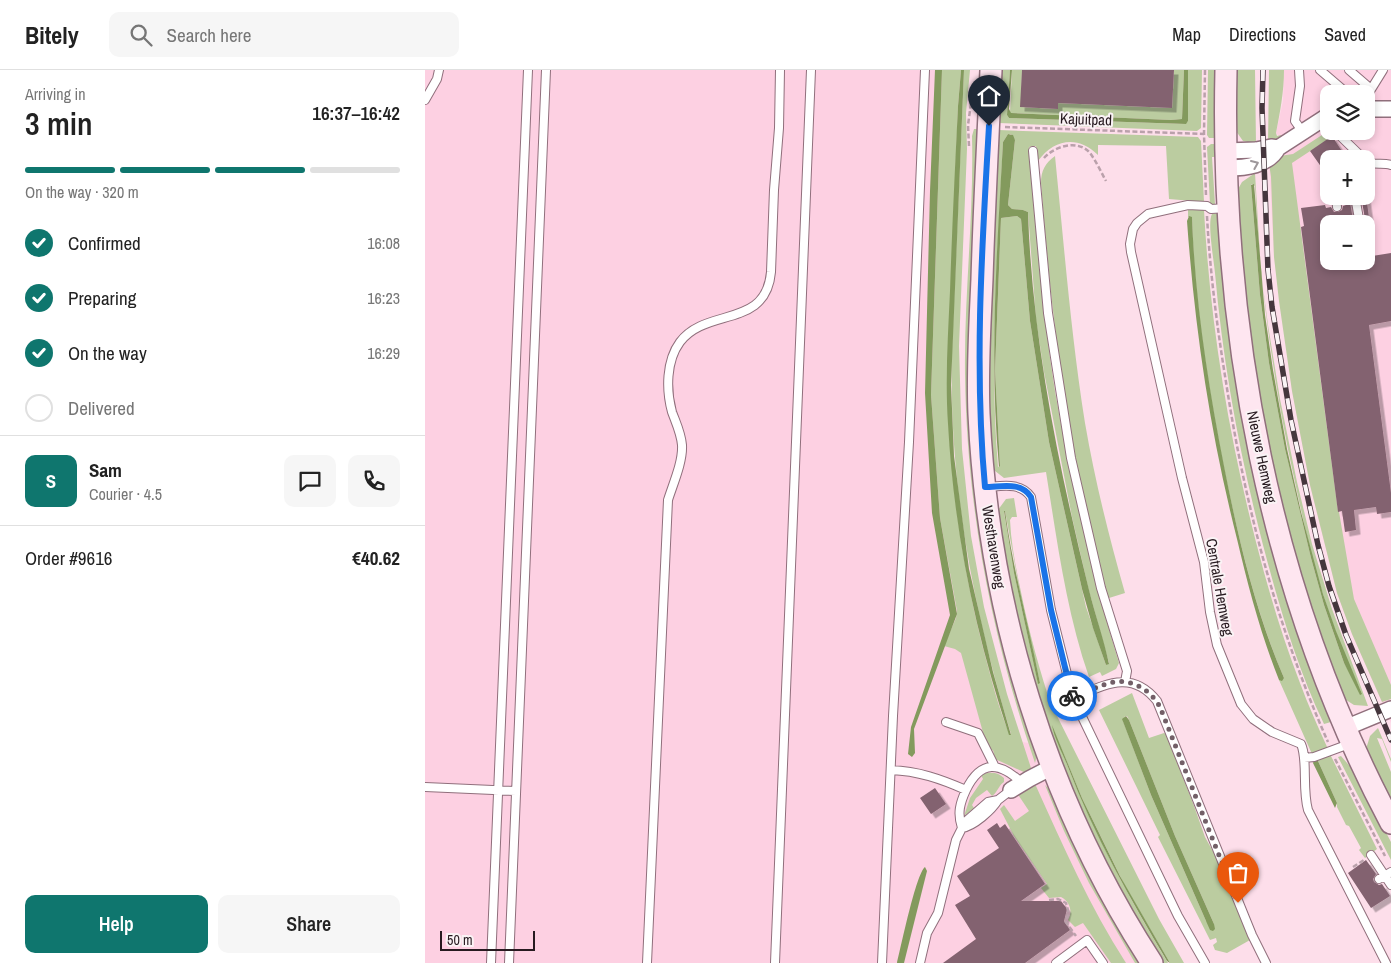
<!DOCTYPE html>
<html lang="en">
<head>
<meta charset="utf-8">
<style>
  :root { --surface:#fff; --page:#f6f6f6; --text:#222; --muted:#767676; --line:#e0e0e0; --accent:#0f766e }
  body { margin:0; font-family:"Archivo Narrow",sans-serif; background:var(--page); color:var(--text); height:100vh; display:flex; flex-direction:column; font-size:19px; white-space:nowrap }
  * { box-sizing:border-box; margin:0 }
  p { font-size:16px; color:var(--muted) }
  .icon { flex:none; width:28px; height:28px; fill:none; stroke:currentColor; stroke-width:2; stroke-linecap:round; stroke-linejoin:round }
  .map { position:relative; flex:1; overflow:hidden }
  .details { display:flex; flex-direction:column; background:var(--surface); width:425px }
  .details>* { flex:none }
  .tools { position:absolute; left:895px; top:15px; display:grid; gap:10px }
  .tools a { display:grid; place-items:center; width:55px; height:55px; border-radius:10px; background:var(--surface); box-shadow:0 2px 8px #0003; font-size:25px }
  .scale { position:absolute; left:15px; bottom:12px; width:95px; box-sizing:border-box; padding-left:5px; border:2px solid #271a20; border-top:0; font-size:14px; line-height:18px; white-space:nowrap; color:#271a20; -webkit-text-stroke:4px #faf3f5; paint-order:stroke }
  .pin { position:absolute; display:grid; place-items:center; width:42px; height:42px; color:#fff; margin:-51px -21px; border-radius:50% 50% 50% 0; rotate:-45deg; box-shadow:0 0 5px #0007 }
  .pin .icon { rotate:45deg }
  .courier { position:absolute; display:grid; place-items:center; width:50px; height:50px; margin:-25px; border:4px solid #1a73e8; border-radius:50%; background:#fff; color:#222; box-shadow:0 1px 6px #0007 }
  .head em { font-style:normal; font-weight:600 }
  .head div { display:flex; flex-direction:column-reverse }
  .head { display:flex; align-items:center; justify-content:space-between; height:85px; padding:0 25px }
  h1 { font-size:32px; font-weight:600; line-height:38px }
  .bar { display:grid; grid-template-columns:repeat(4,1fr); gap:8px 5px; align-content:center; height:60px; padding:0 25px }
  .bar i { height:6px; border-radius:4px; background:var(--line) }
  .bar .current { background:var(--accent) }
  .bar p { grid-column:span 4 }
  .line { display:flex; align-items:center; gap:12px; padding:0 25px; border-top:1px solid var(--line) }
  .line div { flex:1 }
  .round { display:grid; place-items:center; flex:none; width:52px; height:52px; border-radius:10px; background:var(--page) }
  ol { padding:0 25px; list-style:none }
  li { display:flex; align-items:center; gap:15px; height:55px }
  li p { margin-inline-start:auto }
  li .icon { padding:5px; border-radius:50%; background:var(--accent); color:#fff; stroke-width:4 }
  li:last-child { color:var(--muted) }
  li i { width:28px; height:28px; border:2px solid var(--line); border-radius:50% }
  .button { display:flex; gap:10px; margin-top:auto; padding:10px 25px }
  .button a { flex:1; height:58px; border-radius:10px; background:var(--accent); color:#fff; font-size:20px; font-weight:600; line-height:58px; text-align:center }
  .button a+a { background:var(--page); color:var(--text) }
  header { display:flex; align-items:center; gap:30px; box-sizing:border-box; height:70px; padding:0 25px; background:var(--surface); border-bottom:1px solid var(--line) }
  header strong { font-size:24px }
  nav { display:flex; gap:28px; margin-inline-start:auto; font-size:18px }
  .search { width:350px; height:45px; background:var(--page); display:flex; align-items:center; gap:12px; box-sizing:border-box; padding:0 18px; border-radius:10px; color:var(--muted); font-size:19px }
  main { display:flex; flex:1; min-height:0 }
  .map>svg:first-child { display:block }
  .built { fill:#fdd0e2; fill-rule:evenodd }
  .green { fill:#bbcca0; fill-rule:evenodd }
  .water { fill:#839a5d }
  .building { fill:#83626f; filter:url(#shadow) }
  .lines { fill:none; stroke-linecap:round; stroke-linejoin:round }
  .lane-casing { stroke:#906f7c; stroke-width:10 }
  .street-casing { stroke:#906f7c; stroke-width:18 }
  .secondary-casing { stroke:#906f7c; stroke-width:24 }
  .path { stroke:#baa1ab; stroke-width:2.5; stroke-dasharray:5 2.5; stroke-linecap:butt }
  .lane { stroke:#fff; stroke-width:8 }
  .street { stroke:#fff; stroke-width:15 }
  .secondary { stroke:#fee6f0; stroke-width:21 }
  .rail-casing { stroke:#45363d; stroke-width:5.5 }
  .rail { stroke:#faf3f5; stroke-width:4; stroke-dasharray:11; stroke-linecap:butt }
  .oneway { stroke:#9e989b }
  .done { stroke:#725f67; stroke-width:5; stroke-dasharray:0 9 }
  .route { stroke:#1a73e8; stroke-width:6 }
  .labels { text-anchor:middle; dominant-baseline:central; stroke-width:4; stroke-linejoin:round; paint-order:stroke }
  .street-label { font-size:15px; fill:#271a20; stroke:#faf3f5 }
</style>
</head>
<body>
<header>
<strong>Bitely</strong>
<div class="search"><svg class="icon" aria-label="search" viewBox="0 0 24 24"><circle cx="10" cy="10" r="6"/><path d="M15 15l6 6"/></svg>Search here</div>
<nav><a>Map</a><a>Directions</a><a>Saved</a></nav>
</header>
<main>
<section class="details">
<div class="head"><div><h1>3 min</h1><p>Arriving in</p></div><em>16:37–16:42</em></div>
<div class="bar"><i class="current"></i><i class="current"></i><i class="current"></i><i></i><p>On the way · 320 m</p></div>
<ol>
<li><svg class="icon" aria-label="check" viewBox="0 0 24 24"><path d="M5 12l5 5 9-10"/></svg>Confirmed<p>16:08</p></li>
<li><svg class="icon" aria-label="check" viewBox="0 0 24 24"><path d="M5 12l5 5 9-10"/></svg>Preparing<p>16:23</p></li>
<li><svg class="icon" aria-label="check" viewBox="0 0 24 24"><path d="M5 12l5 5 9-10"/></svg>On the way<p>16:29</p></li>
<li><i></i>Delivered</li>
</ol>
<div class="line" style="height:90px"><b class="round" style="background:var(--accent);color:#fff">S</b><div><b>Sam</b><p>Courier · 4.5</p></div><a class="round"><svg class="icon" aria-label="chat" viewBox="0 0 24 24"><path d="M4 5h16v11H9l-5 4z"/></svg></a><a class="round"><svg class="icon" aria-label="phone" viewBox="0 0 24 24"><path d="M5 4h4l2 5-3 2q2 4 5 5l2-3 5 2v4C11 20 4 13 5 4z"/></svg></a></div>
<div class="line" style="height:65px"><div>Order #9616</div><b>€40.62</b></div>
<div class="button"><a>Help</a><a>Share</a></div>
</section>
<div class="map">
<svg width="966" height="893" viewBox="0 0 966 893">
  <defs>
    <filter id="shadow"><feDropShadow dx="4.5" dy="4.5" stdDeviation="0" flood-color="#0004"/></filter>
  </defs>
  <rect width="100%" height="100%" fill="#fddeea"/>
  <path class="built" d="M0 0H531L522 242 525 408 582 670 612 674 719 893H0Z
    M859 0H966V653L927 564 912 523 885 415 867 321 849 187 843 74 854 66 851 63 858 31ZM904 24H941V61H904ZM904 89H941V126H904ZM904 154H941V191H904Z"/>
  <path class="green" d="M517 0H536L533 36 522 314C524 403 536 491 558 578 566 607 573 638 585 665L586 664C548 539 523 410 527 278L539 0H545L541 43 542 79 534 276 537 379 546 466 559 537 582 624 606 698 601 703 570 689 568 680 565 682 562 677 536 583 530 579 519 576 531 548 532 541 515 448 506 325Z
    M572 0H585L582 45 584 48 760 54 763 51V0H777L776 58 772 61 574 53Z
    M587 0H597L596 37 633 39V33L747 38 749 0H759L757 49 746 50 585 43Z
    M783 0H792L790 68H784L782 65Z
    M810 0H830L831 74 818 71 811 61Z
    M844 0H859C859 22 855 42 851 63L852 66 856 65 857 67 843 74Z
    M549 59H554L547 307 612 685 610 693C566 564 542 441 540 304 539 225 549 146 547 66Z
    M573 60 773 67 776 71 779 132 744 129 741 76 673 75V85C653 65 629 69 613 91L611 76 604 77C612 159 617 241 630 321 646 413 667 504 694 593L691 599 677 606 675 602 664 607C641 541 632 470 621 402L579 408 565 397 561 351ZM583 64H586L590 70 583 135 587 139 598 140 603 142 611 249 619 302 647 447 664 521 684 593 681 595 661 537 624 372 605 251 596 149 592 146 576 148 570 300 575 396 573 397C564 289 573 180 578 72Z
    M900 63 905 68 867 93 913 441 914 442 929 529 966 615V629L957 632 927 564 912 523 885 415 867 321 854 231 849 187 846 107 844 93 855 86 868 84Z
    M786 74H791L790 87H787L790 134H785L782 77Z
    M630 86C639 175 646 265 660 353 670 411 684 467 700 523L684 528C675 513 670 477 665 459 638 346 625 229 616 113 616 101 620 93 630 86Z
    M830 103 836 202 843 255 855 329 872 412 887 474 907 539 943 636 929 635 918 628 900 587 862 458 841 368 819 227 812 121 817 112ZM827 114 830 116C835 218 849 318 871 417 880 459 890 502 904 542 913 570 925 597 937 624L919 593 899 535 886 488 860 379 844 293 835 225 826 115Z
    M763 138 779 140C785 252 803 363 831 472 843 519 857 567 875 613 883 635 893 657 903 679L887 684 854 610 859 608C829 538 812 462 797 388 782 309 769 228 767 147H763Z
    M794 143 853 495 881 586 906 652 899 654C872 597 854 536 838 475 815 386 798 295 790 203 789 191 782 153 787 144Z
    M589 428 592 447H587L585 450C586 474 591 498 596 522 604 562 615 602 628 641L629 640 734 849 759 893H745L699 814 657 728 627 656C636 678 644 701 654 723 679 782 710 838 743 893H735L669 777 605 613 570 444 581 429ZM580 441 596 527 615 613H613L589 503 579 442Z
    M707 623 724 668 739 663 741 664 768 733 780 767 790 785 805 818 825 870 802 883 790 880 788 875 792 872 791 868 785 870 733 767 735 765 674 640ZM700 646H702L704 650 750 766 789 854 781 851 726 725 698 651Z
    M953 658 966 689V692L957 669 952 668 966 702V733L941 679 945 666Z
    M905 684 952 779 940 788 934 780 936 778 924 756 921 755 912 737V733L893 691H888V693L887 691Z
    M916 686 929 701 966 772V790L913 687Z
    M562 703C569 702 574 703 579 708V712C573 716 573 722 567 726L562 720 551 728 547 735 549 738 539 746 545 728 558 709 556 705Z
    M620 715 631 726 719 893H710L664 813 639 761Z
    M604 716H611C638 776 665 837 701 893H686L658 853 650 857 643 850C648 841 645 832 636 827L624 828 616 818 622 814 589 766 575 739 579 735 590 751 604 741 592 723Z"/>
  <path class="water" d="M510 0H517L506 325 515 448 532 544 489 659 490 683 487 687 483 684 486 657 525 545 507 443 500 323 505 121Z
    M536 0H539L526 315 529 386 544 499 568 602 586 665H584C550 562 529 463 523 354 520 310 523 265 525 221 527 159 530 97 533 36Z
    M585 0H587L584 39 586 43 746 50 757 49 759 0H763V51L761 54 584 48 582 45Z
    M583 64 588 65 590 70 583 135 587 139 598 140 603 142C607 269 634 398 664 520 670 545 679 569 684 594L681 595 668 558 657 519 624 372 605 251 596 149 592 146 576 148 570 300 575 396 574 397C564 289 572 180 578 72Z
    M829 114 840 245 848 300 862 379 876 442 898 524 911 561 937 624 935 625 919 593 899 535 886 488 860 379 844 293 835 225 826 115Z
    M764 146 767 147C770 231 783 314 799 396 813 467 830 541 859 608L857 611 854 610C836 565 823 516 812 469 785 362 770 261 762 151Z
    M579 441H580C588 500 604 556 615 613L613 614 589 503Z
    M701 646 704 650 750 766 789 854 790 859 788 861 785 860 781 851 726 725 697 649Z
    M627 655 657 728 695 806 745 893 742 891C705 829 669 765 643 697 638 684 629 668 627 655Z
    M889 690 893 691 912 733 910 738 888 693Z
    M500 797 502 801 479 893H472C476 877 491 804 500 797Z"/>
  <path class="building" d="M597 0H749L747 38 633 33V39L595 37Z
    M907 66 922 89H904V108L885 81Z
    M920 126H924L928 150 931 154H904V191H941V187L966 183V251L944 255 966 423V442L952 444 951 437 929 440 931 460 920 462 917 441 913 442 876 157 879 156 876 138 900 135 901 138 906 137 909 142H913L917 140 918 136 921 135Z
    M936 126H941L945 154H937L940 149Z
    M510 718 521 734 506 744 495 728Z
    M572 753 575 758 580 754 620 814 596 831H636L642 839 639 851 645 860 600 893H518L551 869 530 835 545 826 532 806 574 778 562 760Z
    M941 790 951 804 948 809 949 812 954 815 957 814 965 826 946 838 923 803Z"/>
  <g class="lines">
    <defs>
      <path id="lane" d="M874 0 875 16 870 51 877 61
        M895 0 923 24
        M924 0 946 19
        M941 24 945 21 958 0
        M0 30 12 9 14 0
        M910 61 939 89
        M608 81 623 243 646 388 676 518 702 601 700 612
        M941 91C948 96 958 92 966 95
        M911 126 912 137
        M930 126 934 149
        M803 138 786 139 782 136 763 135 723 144 712 153 708 159 705 174 706 182 757 408 779 492 785 542 792 575 816 634 828 649 847 662 876 674C883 690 877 719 883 740L961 893
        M562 417C578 416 596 412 606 427L626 540 648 628 753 846 780 893
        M648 628C678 616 706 598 732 631L827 865 841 893
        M521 652 553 663 570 697
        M879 688 889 687 927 673
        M466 700C493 701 516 709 541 720
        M0 717 91 721
        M537 758C532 743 535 733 541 720 556 689 575 692 597 713
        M537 758C549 756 567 740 573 730
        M946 785 966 815
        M954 809 966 802
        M66 893 103 0
        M84 893 121 0
        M222 893 243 430C248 414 258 392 257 375 256 363 251 353 247 342 241 320 241 291 255 272 281 237 341 259 346 202L349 120 354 58 355 0
        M350 893 386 0
        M457 893 468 646 484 372 500 0
        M495 893 502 863 513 843 531 770 540 752 563 732 573 730 586 720
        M631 893 662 870 678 893"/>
      <path id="street" d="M941 39H966
        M801 81 831 80 846 77 853 78
        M802 98C820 98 843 96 853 78L904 45
        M920 658 966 639
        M586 720 604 709 627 697"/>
      <path id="secondary" d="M566 0C563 70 559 140 557 209 555 254 552 299 554 344 563 538 621 730 727 893
        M801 0C795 258 844 524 966 753"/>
    </defs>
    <use href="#lane" class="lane-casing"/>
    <use href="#street" class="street-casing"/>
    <use href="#secondary" class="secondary-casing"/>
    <path class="path" d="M780 0 779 64 781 126
      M580 57 779 64
      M544 76 543 55 547 26
      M619 88C630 76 653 69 665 83 671 91 676 102 681 111
      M782 146C785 202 792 257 801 312 820 436 852 557 903 672
      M910 689 960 786
      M928 797 939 790
      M624 830 633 829 641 833 644 844 640 851 651 866"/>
    <use href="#lane" class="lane"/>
    <use href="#street" class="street"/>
    <use href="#secondary" class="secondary"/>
    <defs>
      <path id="rail" d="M838 0 837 38 843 200 847 237 866 350 893 475 904 516 921 565 966 670"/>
    </defs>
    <use href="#rail" class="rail-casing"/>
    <use href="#rail" class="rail"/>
  </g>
  <defs><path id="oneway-chevron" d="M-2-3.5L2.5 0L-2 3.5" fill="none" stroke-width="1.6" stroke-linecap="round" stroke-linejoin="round" transform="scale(1.25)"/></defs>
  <use class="oneway" href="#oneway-chevron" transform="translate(830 94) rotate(-23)"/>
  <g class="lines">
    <path class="done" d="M647 626 648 628C660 623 672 616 685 613 705 607 726 620 735 637L813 833"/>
    <path class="route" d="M564 56C557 176 549 297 560 417 576 417 596 411 606 427L626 540 647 626"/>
  </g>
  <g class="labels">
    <g class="street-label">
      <text transform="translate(661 49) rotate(2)">Kajuitpad</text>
      <text transform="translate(837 387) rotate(78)">Nieuwe Hemweg</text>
      <text transform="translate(569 477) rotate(81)">Westhavenweg</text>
      <text transform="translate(795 517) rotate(80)">Centrale Hemweg</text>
    </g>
  </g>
</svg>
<div class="tools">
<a><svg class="icon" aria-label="layers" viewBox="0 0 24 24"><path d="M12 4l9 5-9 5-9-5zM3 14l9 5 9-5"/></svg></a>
<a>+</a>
<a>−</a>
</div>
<div class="scale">50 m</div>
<div class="pin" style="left:813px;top:833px;background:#ea580c"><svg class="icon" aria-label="bag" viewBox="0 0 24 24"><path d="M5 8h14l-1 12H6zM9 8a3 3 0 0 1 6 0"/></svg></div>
<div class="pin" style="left:564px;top:56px;background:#1f2937"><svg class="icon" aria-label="home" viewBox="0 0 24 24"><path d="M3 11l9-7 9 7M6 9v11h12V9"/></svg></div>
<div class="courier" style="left:647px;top:626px"><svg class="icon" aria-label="bike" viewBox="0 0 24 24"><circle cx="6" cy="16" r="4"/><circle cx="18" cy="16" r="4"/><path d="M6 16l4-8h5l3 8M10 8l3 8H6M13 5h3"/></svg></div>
</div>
</main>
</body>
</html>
